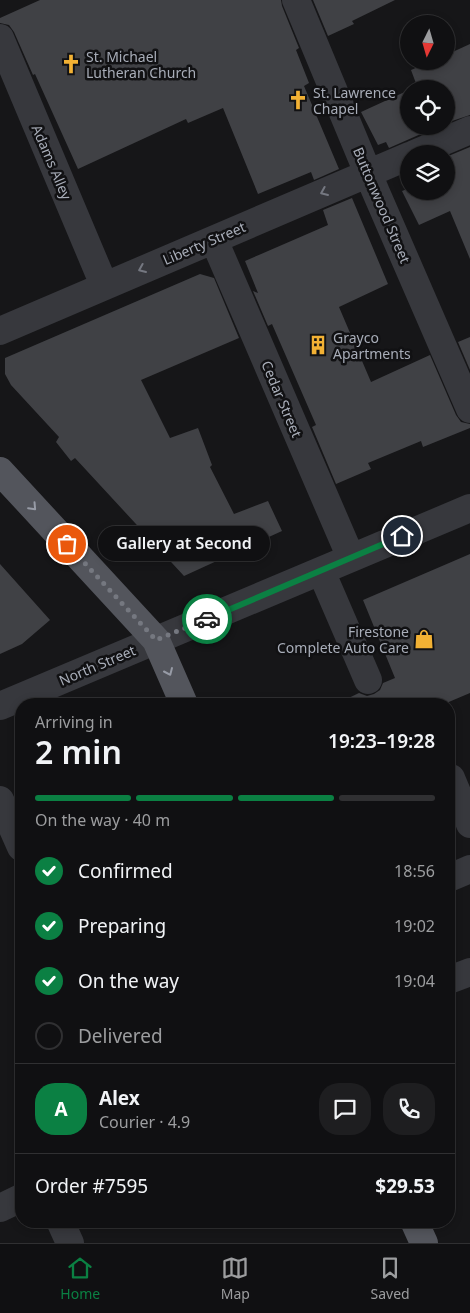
<!DOCTYPE html>
<html lang="en">
<head>
<meta charset="utf-8">
<style>
  :root { --surface:#101012; --page:#1e1e20; --text:#f1f3f6; --muted:#9c9d9f; --line:#303032; --accent:#0b8043 }
  body { margin:0; font-family:"Noto Sans",sans-serif; background:var(--page); color:var(--text); height:100vh; display:flex; flex-direction:column; font-size:19px; white-space:nowrap }
  * { box-sizing:border-box; margin:0 }
  p { font-size:16px; color:var(--muted) }
  .icon { flex:none; width:28px; height:28px; fill:none; stroke:currentColor; stroke-width:2; stroke-linecap:round; stroke-linejoin:round }
  .map { position:relative; flex:1; overflow:hidden }
  .panel { position:absolute; left:15px; top:698px; width:440px; height:530px; display:flex; flex-direction:column; background:var(--surface); border-radius:20px; box-shadow:0 2px 8px #0003,0 0 0 1px var(--line) }
  .panel>* { flex:none }
  .needle { width:32px; rotate:185deg }
  .tools { position:absolute; left:400px; top:15px; display:grid; gap:10px }
  .tools a { display:grid; place-items:center; width:55px; height:55px; border-radius:50%; background:var(--surface); box-shadow:0 2px 8px #0003,0 0 0 1px var(--line); font-size:25px }
  .pin { position:absolute; display:grid; place-items:center; width:42px; height:42px; color:#fff; margin:-21px; border:2px solid #fff; border-radius:50%; box-shadow:0 1px 5px #0007 }
  .courier { position:absolute; display:grid; place-items:center; width:50px; height:50px; margin:-25px; border:4px solid #0b8043; border-radius:50%; background:#fff; color:#222; box-shadow:0 1px 6px #0007 }
  .bubble { position:absolute; height:35px; border-radius:18px; background:var(--surface); box-shadow:0 2px 8px #0003,0 0 0 1px var(--line); font-size:16px; font-weight:600; line-height:35px; text-align:center }
  .overview em { font-style:normal; font-weight:600 }
  .overview div { display:flex; flex-direction:column-reverse }
  .overview { display:flex; align-items:center; justify-content:space-between; height:85px; padding:0 20px }
  h1 { font-size:32px; font-weight:600; line-height:38px }
  .bar { display:grid; grid-template-columns:repeat(4,1fr); gap:8px 5px; align-content:center; height:60px; padding:0 20px }
  .bar i { height:6px; border-radius:4px; background:var(--line) }
  .bar .current { background:var(--accent) }
  .bar p { grid-column:span 4 }
  .line { display:flex; align-items:center; gap:12px; padding:0 20px; border-top:1px solid var(--line) }
  .line div { flex:1 }
  .round { display:grid; place-items:center; flex:none; width:52px; height:52px; border-radius:20px; background:var(--page) }
  ol { padding:0 20px; list-style:none }
  li { display:flex; align-items:center; gap:15px; height:55px }
  li p { margin-inline-start:auto }
  li .icon { padding:5px; border-radius:50%; background:var(--accent); color:#fff; stroke-width:4 }
  li:last-child { color:var(--muted) }
  li i { width:28px; height:28px; border:2px solid var(--line); border-radius:50% }
  .menu { display:flex; justify-content:space-around; align-items:center; height:70px; border-top:1px solid var(--line); background:var(--surface); font-size:14px; color:var(--muted) }
  .menu a { display:grid; justify-items:center; gap:2px }
  .menu .current { color:var(--accent) }
  .map>svg:first-child { display:block }
  .building { fill:#404145 }
  .lines { fill:none; stroke-linecap:round; stroke-linejoin:round }
  .minor { stroke:#37383d; stroke-width:28 }
  .major { stroke:#53555c; stroke-width:28 }
  .oneway { stroke:#757881 }
  .oneway2 { stroke:#979ba6 }
  .done { stroke:#757880; stroke-width:5; stroke-dasharray:0 9 }
  .route { stroke:#0b8043; stroke-width:6 }
  .labels { text-anchor:middle; dominant-baseline:central; stroke-width:5; stroke-linejoin:round; paint-order:stroke }
  .poi-label { font-size:14px; fill:#a8adb8; stroke:#111113; text-anchor:start }
  .street-label { font-size:14px; fill:#a8adb8; stroke:#111113 }
</style>
</head>
<body>
<div class="map">
<svg width="470" height="1243" viewBox="0 0 470 1243">
  <rect width="100%" height="100%" fill="#161618"/>
  <path class="building" d="M40 0H281L282 6 299 48 296 50 309 83 304 86 339 169 314 180 311 172 258 194 223 108 188 123 186 119 78 169 35 74 33 75 14 32 9 25 0 23V18Z
    M313 0H395L352 21 354 24 328 36Z
    M470 44V115L446 123V89H411L417 86 411 70 432 61H446V55Z
    M409 90V126H439L389 148 386 142 378 145 361 112Z
    M470 147V259L450 211 419 225 402 191 407 189 401 176 409 173V191H446V157Z
    M352 198 388 284 339 307 371 382 430 355 456 415 461 422 470 424V428L423 447 421 441 368 463 371 469 336 484 312 427 316 425 272 324 268 326 253 291 258 293 245 261 328 225 323 210Z
    M200 274 214 278 239 338 141 380 170 438 198 428 212 465 210 467 234 514 268 501 282 531 184 576 75 458 71 461 56 442 59 437 11 385 5 374V358Z
    M470 337V370L458 342Z
    M470 554V693L444 704H336L359 693 367 696 374 694 380 690 383 683 395 678 363 600Z
    M0 564 50 620 22 644 0 654Z"/>
  <g class="lines">
    <path class="minor" d="M296 0 375 190 470 409
      M0 38 104 285
      M414 154 470 130
      M214 240 351 558
      M0 331 409 156
      M321 571 368 680
      M0 706 470 508
      M449 779 451 778 470 824
      M0 800 21 847
      M449 878 470 869
      M449 980 470 972
      M0 1208 21 1198
      M60 1221 70 1243"/>
    <path class="major" d="M0 471 156 640 184 704
      M414 1221 424 1243"/>
  </g>
  <defs><path id="oneway-chevron" d="M-2-3.5L2.5 0L-2 3.5" fill="none" stroke-width="1.6" stroke-linecap="round" stroke-linejoin="round" transform="scale(1.25)"/></defs>
  <g class="oneway">
    <use href="#oneway-chevron" transform="translate(324 192) rotate(157)"/>
    <use href="#oneway-chevron" transform="translate(142 269) rotate(157)"/>
  </g>
  <g class="oneway2">
    <use href="#oneway-chevron" transform="translate(33 507) rotate(47)"/>
    <use href="#oneway-chevron" transform="translate(169 672) rotate(66)"/>
  </g>
  <g class="lines">
    <path class="done" d="M67 544 156 640 207 619"/>
    <path class="route" d="M207 619 402 536"/>
  </g>
  <defs>
    <symbol id="church-bare" viewBox="-9 -9 18 18"><path d="M-1.2-6h2.4v3.5h3.3v2.4h-3.3V6h-2.4V-.1h-3.3v-2.4h3.3Z" fill="#f2b134" stroke="#111113" stroke-width="2.5" paint-order="stroke"/></symbol>
    <symbol id="building-bare" viewBox="-9 -9 18 18"><path d="M-4-6H4V6H1V3H-1V6H-4ZM-2.5-4.3h1.7v1.8h-1.7ZM.8-4.3h1.7v1.8H.8ZM-2.5-1h1.7V.8h-1.7ZM.8-1h1.7V.8H.8Z" fill="#f2b134" stroke="#111113" stroke-width="2.5" paint-order="stroke"/></symbol>
    <symbol id="shop-bare" viewBox="-9 -9 18 18"><path d="M-5-2.5h2.3a2.7 3.5 0 0 1 5.4 0H5L5.5 6h-11ZM-1.5-2.5h3a1.5 2.3 0 0 0-3 0Z" fill="#f2b134" stroke="#111113" stroke-width="2.5" paint-order="stroke"/></symbol>
  </defs>
  <g fill-rule="evenodd">
    <use href="#church-bare" x="57" y="50" width="28" height="28"/>
    <use href="#church-bare" x="284" y="86" width="28" height="28"/>
    <use href="#building-bare" x="304" y="331" width="28" height="28"/>
    <use href="#shop-bare" x="410" y="625" width="28" height="28"/>
  </g>
  <g class="labels">
    <g class="poi-label">
      <text x="86" y="56">St. Michael<tspan x="86" dy="16">Lutheran Church</tspan></text>
      <text x="313" y="92">St. Lawrence<tspan x="313" dy="16">Chapel</tspan></text>
      <text x="333" y="337">Grayco<tspan x="333" dy="16">Apartments</tspan></text>
      <text x="409" y="631" text-anchor="end">Firestone<tspan x="409" dy="16">Complete Auto Care</tspan></text>
    </g>
    <g class="street-label">
      <text transform="translate(52 162) rotate(67)">Adams Alley</text>
      <text transform="translate(382 205) rotate(67)">Buttonwood Street</text>
      <text transform="translate(204 243) rotate(-23)">Liberty Street</text>
      <text transform="translate(282 399) rotate(67)">Cedar Street</text>
      <text transform="translate(97 665) rotate(-23)">North Street</text>
    </g>
  </g>
</svg>
<div class="tools">
<a><svg class="needle" viewBox="-14 -14 28 28"><path d="M0-13l5 13h-10z" fill="#e53935"/><path d="M0 13l5-13h-10z" fill="#9c9d9f"/></svg></a>
<a><svg class="icon" aria-label="locate" viewBox="0 0 24 24"><circle cx="12" cy="12" r="6"/><path d="M12 2v4M12 18v4M2 12h4M18 12h4"/></svg></a>
<a><svg class="icon" aria-label="layers" viewBox="0 0 24 24"><path d="M12 4l9 5-9 5-9-5zM3 14l9 5 9-5"/></svg></a>
</div>
<div class="pin" style="left:67px;top:544px;background:#ea580c"><svg class="icon" aria-label="bag" viewBox="0 0 24 24"><path d="M5 8h14l-1 12H6zM9 8a3 3 0 0 1 6 0"/></svg></div>
<div class="pin" style="left:402px;top:536px;background:#1f2937"><svg class="icon" aria-label="home" viewBox="0 0 24 24"><path d="M3 11l9-7 9 7M6 9v11h12V9"/></svg></div>
<div class="courier" style="left:207px;top:619px"><svg class="icon" aria-label="car" viewBox="0 0 24 24"><path d="M5 17H2v-5l4-1 3-4h7l3 4 3 1v5h-3M9 17h6M6 11h13"/><circle cx="7" cy="17" r="2"/><circle cx="17" cy="17" r="2"/></svg></div>
<div class="bubble" style="left:98px;top:526px;width:172px">Gallery at Second</div>
<section class="panel">
<div class="overview"><div><h1>2 min</h1><p>Arriving in</p></div><em>19:23–19:28</em></div>
<div class="bar"><i class="current"></i><i class="current"></i><i class="current"></i><i></i><p>On the way · 40 m</p></div>
<ol>
<li><svg class="icon" aria-label="check" viewBox="0 0 24 24"><path d="M5 12l5 5 9-10"/></svg>Confirmed<p>18:56</p></li>
<li><svg class="icon" aria-label="check" viewBox="0 0 24 24"><path d="M5 12l5 5 9-10"/></svg>Preparing<p>19:02</p></li>
<li><svg class="icon" aria-label="check" viewBox="0 0 24 24"><path d="M5 12l5 5 9-10"/></svg>On the way<p>19:04</p></li>
<li><i></i>Delivered</li>
</ol>
<div class="line" style="height:90px"><b class="round" style="background:var(--accent);color:#fff">A</b><div><b>Alex</b><p>Courier · 4.9</p></div><a class="round"><svg class="icon" aria-label="chat" viewBox="0 0 24 24"><path d="M4 5h16v11H9l-5 4z"/></svg></a><a class="round"><svg class="icon" aria-label="phone" viewBox="0 0 24 24"><path d="M5 4h4l2 5-3 2q2 4 5 5l2-3 5 2v4C11 20 4 13 5 4z"/></svg></a></div>
<div class="line" style="height:65px"><div>Order #7595</div><b>$29.53</b></div>
</section>
</div>
<nav class="menu">
<a class="current"><svg class="icon" aria-label="home" viewBox="0 0 24 24"><path d="M3 11l9-7 9 7M6 9v11h12V9"/></svg>Home</a>
<a><svg class="icon" aria-label="map" viewBox="0 0 24 24"><path d="M3 6l6-2 6 2 6-2v14l-6 2-6-2-6 2zM9 4v14M15 6v14"/></svg>Map</a>
<a><svg class="icon" aria-label="saved" viewBox="0 0 24 24"><path d="M7 4h10v16l-5-4-5 4z"/></svg>Saved</a>
</nav>
</body>
</html>
